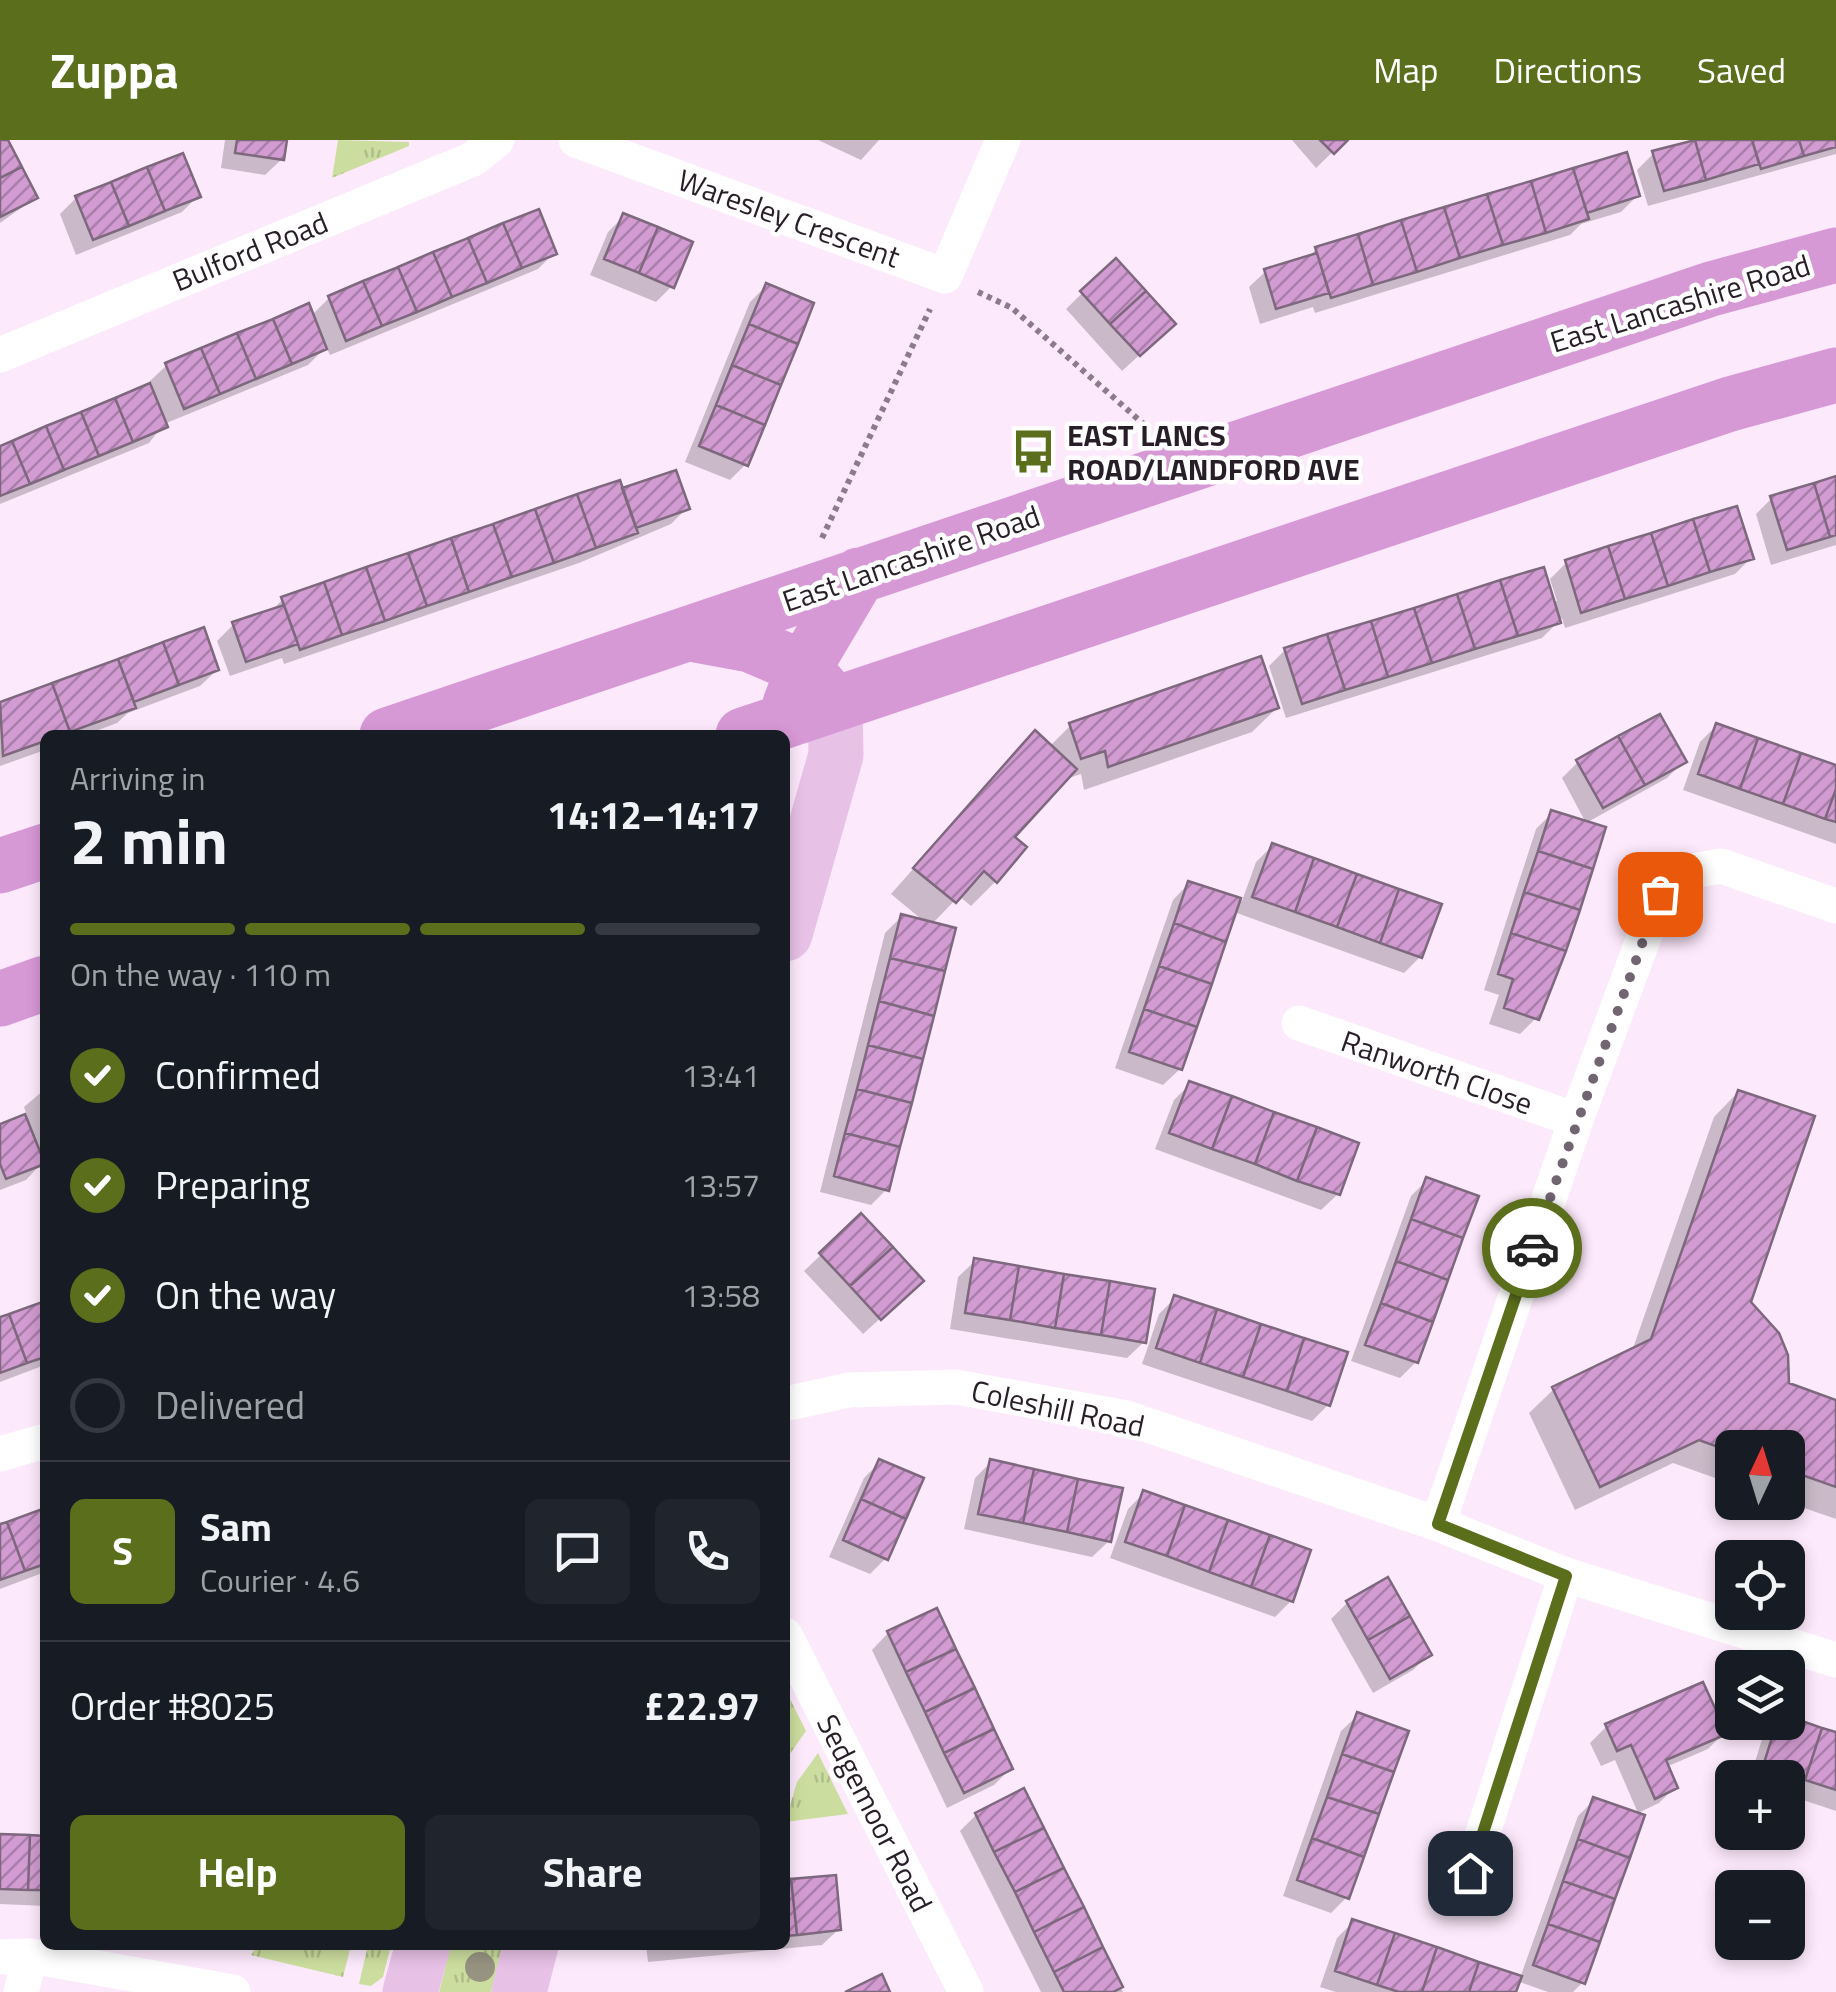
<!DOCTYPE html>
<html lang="en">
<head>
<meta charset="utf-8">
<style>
  :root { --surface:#171b24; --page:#20242c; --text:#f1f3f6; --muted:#9ea1a6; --line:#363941; --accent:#5b6e1b }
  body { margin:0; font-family:"Titillium Web",sans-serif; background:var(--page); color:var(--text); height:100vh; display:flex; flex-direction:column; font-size:38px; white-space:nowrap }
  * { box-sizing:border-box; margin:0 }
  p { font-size:32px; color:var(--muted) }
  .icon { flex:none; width:55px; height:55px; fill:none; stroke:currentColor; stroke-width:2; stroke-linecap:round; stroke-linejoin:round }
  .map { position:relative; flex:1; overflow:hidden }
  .panel { position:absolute; left:40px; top:590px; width:750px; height:1220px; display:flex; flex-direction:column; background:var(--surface); border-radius:15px; box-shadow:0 5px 15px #0003 }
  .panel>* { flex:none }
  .needle { width:65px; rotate:4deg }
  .controls { position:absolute; left:1715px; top:1290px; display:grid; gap:20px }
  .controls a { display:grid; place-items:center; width:90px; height:90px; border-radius:15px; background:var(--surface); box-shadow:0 5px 15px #0003; font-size:50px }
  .pin { position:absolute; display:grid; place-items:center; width:85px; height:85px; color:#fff; margin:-42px; border-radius:20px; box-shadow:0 5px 15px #0006 }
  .courier { position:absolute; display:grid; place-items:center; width:100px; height:100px; margin:-50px; border:8px solid #5b6e1b; border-radius:50%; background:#fff; color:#222; box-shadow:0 2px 12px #0007 }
  .overview em { font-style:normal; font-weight:700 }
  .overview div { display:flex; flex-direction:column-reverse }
  .overview { display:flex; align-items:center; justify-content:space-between; height:170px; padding:0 30px }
  h1 { font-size:65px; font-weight:700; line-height:75px }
  .bar { display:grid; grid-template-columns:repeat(4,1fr); gap:15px 10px; align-content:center; height:120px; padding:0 30px }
  .bar i { height:12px; border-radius:8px; background:var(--line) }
  .bar .active { background:var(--accent) }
  .bar p { grid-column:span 4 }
  .line { display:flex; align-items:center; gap:25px; padding:0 30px; border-top:2px solid var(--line) }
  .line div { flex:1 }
  .round { display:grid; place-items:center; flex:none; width:105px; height:105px; border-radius:15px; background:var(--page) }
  ol { padding:0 30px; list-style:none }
  li { display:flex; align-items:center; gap:30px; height:110px }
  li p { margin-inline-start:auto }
  li .icon { padding:10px; border-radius:50%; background:var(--accent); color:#fff; stroke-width:4 }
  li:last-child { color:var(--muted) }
  li i { width:55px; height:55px; border:5px solid var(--line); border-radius:50% }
  .primary-button { display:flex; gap:20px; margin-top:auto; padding:20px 30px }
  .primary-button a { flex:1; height:115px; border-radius:15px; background:var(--accent); color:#fff; font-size:40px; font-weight:700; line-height:115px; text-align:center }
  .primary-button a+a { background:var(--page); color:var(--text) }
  header { display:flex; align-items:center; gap:60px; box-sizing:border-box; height:140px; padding:0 50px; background:var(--accent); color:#fff }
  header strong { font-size:48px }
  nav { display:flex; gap:55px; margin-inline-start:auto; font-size:35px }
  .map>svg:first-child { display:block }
  .grass { fill:url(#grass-tufts) }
  .shadow { fill:#0003 }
  .building { fill:url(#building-hatch); stroke:#7d687d; stroke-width:2.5 }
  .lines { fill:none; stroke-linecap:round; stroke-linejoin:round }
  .path { stroke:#8a7c8a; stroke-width:6; stroke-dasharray:5 5; stroke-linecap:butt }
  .street { stroke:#fff; stroke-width:35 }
  .primary { stroke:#e7c1e6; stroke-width:55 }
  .highway { stroke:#d798d6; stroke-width:55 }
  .tree { fill:#969480 }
  .done { stroke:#726572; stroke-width:10; stroke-dasharray:0 18 }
  .route { stroke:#5b6e1b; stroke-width:12 }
  .labels { text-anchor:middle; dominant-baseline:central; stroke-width:9; stroke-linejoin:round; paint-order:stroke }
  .street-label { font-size:30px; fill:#271e27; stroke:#fefefe }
  .poi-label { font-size:30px; font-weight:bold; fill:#271e27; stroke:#fefefe; text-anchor:start }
</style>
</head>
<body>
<header>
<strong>Zuppa</strong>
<nav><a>Map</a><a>Directions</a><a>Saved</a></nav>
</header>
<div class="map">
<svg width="1836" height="1852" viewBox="0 0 1836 1852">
  <defs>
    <pattern id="grass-tufts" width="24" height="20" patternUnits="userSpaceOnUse" patternTransform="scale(2.5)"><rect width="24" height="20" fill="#ccde9f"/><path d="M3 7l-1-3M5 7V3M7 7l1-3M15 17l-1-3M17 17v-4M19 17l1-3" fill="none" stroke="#afbe89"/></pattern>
    <pattern id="building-hatch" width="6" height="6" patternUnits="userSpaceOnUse" patternTransform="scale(2.5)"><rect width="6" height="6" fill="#d29bd1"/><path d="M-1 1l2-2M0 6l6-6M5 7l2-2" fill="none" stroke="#aa7eaa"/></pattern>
  </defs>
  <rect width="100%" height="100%" fill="#fde9fc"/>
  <path class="grass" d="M338 0 409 2V6L332 38Z
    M785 1549 806 1591 785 1621Z
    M818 1613 848 1674 785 1682 797 1642Z
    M258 1805H351L343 1837 251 1815Z
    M368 1805H391L383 1837 371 1846 359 1844Z
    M451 1805H503L491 1852H439Z"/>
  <path class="shadow" d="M0 0H5L35 58 0 83Z
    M225 0H284L282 19 265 35 221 28Z
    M818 0H879L861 20Z
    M1292 0H1345L1316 28Z
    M1700 0H1836V14L1648 66 1637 30 1653 14Z
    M198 56 182 72 76 115 60 74 76 58Z
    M1637 56 1621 72 1581 84 1570 95 1315 173 1313 167 1260 184 1249 147 1266 131 1307 119 1316 109Z
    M624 76 672 146 656 162 590 135 608 92Z
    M554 113 538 129 330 215 326 207 308 225 164 284 149 303 0 364V308L152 245 150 241 167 225 311 176 329 158Z
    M1115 121 1157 199 1122 231 1066 169Z
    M766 146 746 324 730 340 685 322 750 162Z
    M1836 339V405L1771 425 1756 374 1772 358Z
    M621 351 687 368 671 384 579 423 284 524 282 518 230 536 217 501 233 485 270 472 283 459Z
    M1751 418 1735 434 1565 488 1562 478 1542 498 1286 578 1269 526 1285 510 1557 461 1550 439 1566 423Z
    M202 490 217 530 200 546 128 573 117 583 85 595H45V610L0 626V564Z
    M1277 568 1252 592 1084 650 1081 634 1063 640 1011 697 1023 707 995 742 971 766 959 756 932 784 887 1049 871 1065 820 1052 885 793 902 776 926 783 891 754 1011 618 1049 607 1071 585Z
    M1716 586 1836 628V704L1683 650 1700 602Z
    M1578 622H1683L1667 638 1586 683 1562 638Z
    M1552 673 1603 689 1551 850 1543 859 1536 878 1520 894 1489 884 1499 855 1484 850 1536 689Z
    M1272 706 1420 817 1404 833 1234 772 1180 929 1163 945 1115 928 1173 760 1189 743 1242 761 1256 722Z
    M1190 944 1338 1054 1321 1070 1155 1009 1174 960Z
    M45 949V1011L38 1014 42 1023 26 1040 0 1050V986L27 976 24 967Z
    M1738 952 1748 1163 1786 1245 1836 1262V1379L1787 1362 1788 1308H1732V1344L1673 1323 1575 1370 1529 1273 1554 1249 1632 1211 1714 977Z
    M1427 1040 1416 1222 1400 1238 1351 1221 1411 1056Z
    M861 1077 904 1157 863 1194 804 1131Z
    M975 1121 1144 1202 1127 1218 950 1189 958 1137Z
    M1175 1158 1328 1265 1312 1281 1142 1224 1159 1174Z
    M45 1164V1225L0 1242V1180Z
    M880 1322 886 1418 870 1434 829 1417 864 1338Z
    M991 1322 1109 1401 1092 1417 964 1389 975 1338Z
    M1144 1353 1291 1461 1275 1477 1110 1418 1128 1369Z
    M45 1370V1432L0 1449V1387Z
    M1387 1440 1429 1514 1413 1530 1373 1553 1331 1479 1347 1463Z
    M888 1493 1010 1629 994 1645 947 1668 872 1510Z
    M1358 1575 1347 1757 1331 1773 1283 1756 1341 1591Z
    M1788 1579 1836 1594V1671L1788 1655V1638H1750L1764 1593 1774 1582Z
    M1607 1586 1724 1593 1708 1609 1666 1627 1675 1647 1659 1663 1638 1673 1615 1620 1601 1626 1590 1603Z
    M1023 1651 1123 1852H1041L960 1691 976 1675Z
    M1594 1660 1583 1842 1573 1852H1548L1517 1841 1514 1852H1336L1320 1847 1337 1798 1353 1782 1520 1838 1578 1676Z
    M0 1697 45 1699V1766L0 1764Z
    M785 1743 839 1789 822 1805 648 1822 646 1805H785Z"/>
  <path class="building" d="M0 0H8L22 27 0 38Z
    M237 0H287L284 20 235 13Z
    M1320 0H1348L1334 14Z
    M1695 0 1706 40 1664 51 1652 11Z
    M1695 0H1752L1759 24 1706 40Z
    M1752 0H1799L1804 16 1761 29Z
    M1799 0H1836V7L1804 16Z
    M1627 12 1640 56 1587 73 1573 28Z
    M183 13 201 57 165 71 147 27Z
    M22 27 38 58 0 77V38Z
    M147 27 165 71 129 86 111 42Z
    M1573 28 1589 79 1546 93 1531 41Z
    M1531 41 1546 93 1503 105 1487 54Z
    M111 42 129 86 93 100 75 56Z
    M1487 54 1503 105 1460 118 1444 67Z
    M1444 67 1460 118 1417 132 1401 80Z
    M539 69 557 114 522 128 503 83Z
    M623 73 658 87 639 133 604 119Z
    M1401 80 1417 132 1373 145 1358 94Z
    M503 83 522 128 487 143 468 98Z
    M658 87 693 102 674 148 639 133Z
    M1358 94 1373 145 1331 158 1315 107Z
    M468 98 487 143 452 157 433 112Z
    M433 112 452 157 417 172 398 127Z
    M1317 113 1329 153 1276 169 1264 129Z
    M1116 118 1146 151 1110 184 1080 151Z
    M398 127 417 172 382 186 363 141Z
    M363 141 382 186 346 201 328 156Z
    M766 143 814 163 798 204 749 184Z
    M1146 151 1176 184 1140 216 1110 184Z
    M309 163 327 209 292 224 273 179Z
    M273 179 292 224 256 239 237 193Z
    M749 184 798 204 781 245 732 225Z
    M237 193 256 239 220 254 201 208Z
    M201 208 220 254 184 269 165 223Z
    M732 225 781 245 765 285 716 265Z
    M150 243 168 287 133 302 115 258Z
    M115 258 133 302 99 316 81 272Z
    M716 265 765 285 748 326 699 306Z
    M81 272 99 316 64 330 46 286Z
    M46 286 64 330 30 344 12 301Z
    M12 301 30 344 0 356V306Z
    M676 330 690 369 636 388 622 348Z
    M1836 336V395L1830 397 1814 343Z
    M620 340 638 393 596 408 577 354Z
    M1814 343 1830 397 1787 410 1770 356Z
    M577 354 596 408 554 423 535 369Z
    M1737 366 1754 419 1710 432 1693 379Z
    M535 369 554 423 512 437 493 384Z
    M1693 379 1710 432 1668 446 1651 393Z
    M493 384 512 437 469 452 451 398Z
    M1651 393 1668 446 1625 459 1608 406Z
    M451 398 469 452 427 466 408 413Z
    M1608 406 1625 459 1581 473 1565 420Z
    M408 413 427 466 385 481 366 427Z
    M366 427 385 481 342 495 324 442Z
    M1544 427 1561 483 1518 496 1500 440Z
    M1500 440 1518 496 1475 509 1457 454Z
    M324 442 342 495 300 510 281 457Z
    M1457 454 1475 509 1432 523 1414 468Z
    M284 465 298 504 246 522 232 482Z
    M1414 468 1432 523 1388 537 1371 481Z
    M1371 481 1388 537 1345 550 1327 494Z
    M204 487 219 530 179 545 163 502Z
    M1327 494 1345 550 1302 564 1284 508Z
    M163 502 179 545 134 562 118 519Z
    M1261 516 1279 568 1108 627 1105 611 1081 619 1069 583Z
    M118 519 136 568 70 592 52 543Z
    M52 543 70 592 45 595V601L3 616 0 562Z
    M1660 574 1687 622 1645 645 1618 596Z
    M1716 583 1758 598 1740 649 1698 634Z
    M1035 590 1077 629 1015 697 1027 707 997 743 984 731 956 763 913 728Z
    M1618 596 1645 645 1603 668 1576 620Z
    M1758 598 1801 613 1783 664 1740 649Z
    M1801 613 1836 625V649L1825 679 1783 664Z
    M1836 649V682L1825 679Z
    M1551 670 1606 687 1593 729 1538 711Z
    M1272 703 1314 718 1295 772 1252 757Z
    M1538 711 1593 729 1580 770 1524 752Z
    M1314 718 1357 734 1337 787 1295 772Z
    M1357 734 1399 749 1380 803 1337 787Z
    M1188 741 1241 758 1226 802 1174 783Z
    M1399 749 1442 764 1422 818 1380 803Z
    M1524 752 1580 770 1566 811 1511 793Z
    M901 774 956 788 945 831 890 818Z
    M1174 783 1226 802 1212 844 1159 826Z
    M1511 793 1566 811 1539 880 1504 868 1513 839 1498 834Z
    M890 818 945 831 934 876 879 861Z
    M1159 826 1212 844 1197 887 1144 869Z
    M879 861 934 876 923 919 868 905Z
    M1144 869 1197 887 1182 930 1129 912Z
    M868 905 923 919 912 963 857 949Z
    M1189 941 1232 956 1212 1009 1169 993Z
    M857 949 912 963 900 1007 845 993Z
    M1738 950 1815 976 1751 1162 1779 1193 1788 1215 1789 1243 1836 1260V1347L1788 1330V1308H1732V1312L1699 1300 1600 1347 1552 1247 1651 1199Z
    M1232 956 1274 972 1255 1024 1212 1009Z
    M1274 972 1317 987 1297 1041 1255 1024Z
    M25 974 45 1024 6 1039 0 1024V984Z
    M1317 987 1359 1003 1340 1055 1297 1041Z
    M845 993 900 1007 889 1051 834 1036Z
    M1426 1037 1479 1056 1463 1098 1411 1079Z
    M861 1073 893 1107 850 1146 819 1113Z
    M1411 1079 1463 1098 1448 1140 1396 1121Z
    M893 1107 924 1141 881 1180 850 1146Z
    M974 1118 1019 1126 1010 1180 965 1173Z
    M1396 1121 1448 1140 1433 1182 1381 1163Z
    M1019 1126 1064 1134 1055 1188 1010 1180Z
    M1064 1134 1110 1141 1101 1195 1055 1188Z
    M1110 1141 1155 1149 1146 1203 1101 1195Z
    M1174 1155 1217 1169 1200 1223 1156 1208Z
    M45 1161V1217L27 1223 9 1174Z
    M1381 1163 1433 1182 1418 1223 1365 1205Z
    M1217 1169 1261 1184 1243 1237 1200 1223Z
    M9 1174 27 1223 0 1233V1177Z
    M1261 1184 1304 1198 1287 1251 1243 1237Z
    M1304 1198 1348 1212 1330 1266 1287 1251Z
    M879 1319 924 1338 906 1379 861 1359Z
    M990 1319 1034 1329 1023 1383 978 1374Z
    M1034 1329 1078 1339 1067 1392 1023 1383Z
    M1078 1339 1123 1348 1111 1402 1067 1392Z
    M1143 1350 1185 1365 1167 1416 1125 1402Z
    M861 1359 906 1379 888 1420 843 1400Z
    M1185 1365 1228 1380 1209 1432 1167 1416Z
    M45 1368V1424L25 1431 7 1382Z
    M1228 1380 1270 1395 1251 1447 1209 1432Z
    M7 1382 25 1431 0 1440V1384Z
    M1270 1395 1311 1410 1293 1462 1251 1447Z
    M1388 1437 1410 1476 1368 1500 1346 1461Z
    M937 1468 956 1509 906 1532 887 1491Z
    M1410 1476 1432 1515 1390 1539 1368 1500Z
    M956 1509 975 1548 925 1572 906 1532Z
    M1703 1542 1727 1594 1666 1620 1678 1648 1655 1659 1631 1605 1617 1611 1605 1584Z
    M975 1548 994 1589 944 1613 925 1572Z
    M1357 1572 1409 1591 1394 1632 1342 1614Z
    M1788 1576 1822 1588 1805 1640 1763 1626 1777 1582H1788Z
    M1822 1588 1836 1592V1650L1805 1640Z
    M994 1589 1013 1629 964 1653 944 1613Z
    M1342 1614 1394 1632 1379 1674 1327 1657Z
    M1024 1648 1044 1688 994 1712 975 1673Z
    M1327 1657 1379 1674 1364 1717 1312 1698Z
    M1593 1657 1645 1675 1630 1718 1578 1699Z
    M1044 1688 1064 1728 1015 1752 994 1712Z
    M0 1694 30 1695 28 1750 0 1749Z
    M30 1695 45 1696V1750H28Z
    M1312 1698 1364 1717 1349 1759 1297 1740Z
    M1578 1699 1630 1718 1615 1759 1563 1741Z
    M1064 1728 1084 1767 1034 1792 1015 1752Z
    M836 1735 841 1790 797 1795 791 1739Z
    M791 1739 797 1795 785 1796V1740Z
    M1563 1741 1615 1759 1600 1802 1548 1784Z
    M1084 1767 1103 1807 1054 1832 1034 1792Z
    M1352 1779 1395 1793 1377 1845 1335 1831Z
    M1548 1784 1600 1802 1585 1844 1533 1825Z
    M1395 1793 1437 1807 1422 1852H1399L1377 1845Z
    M1103 1807 1123 1847 1113 1852H1064L1054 1832Z
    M1437 1807 1479 1822 1469 1852H1422Z
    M1479 1822 1522 1836 1516 1852H1469Z
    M882 1834 890 1852H845Z"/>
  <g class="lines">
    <path class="path" d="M978 152 1012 168 1147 287
      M822 398 930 169"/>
    <path class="street" d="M576 0 945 136 1003 0
      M0 215 473 19 497 0
      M1836 766 1721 726 1686 732 1660 754 1576 980 1438 1384 1566 1435 1836 1520
      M1299 883 1576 980
      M785 1264 849 1250 956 1247 1127 1278 1438 1384
      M0 1314 45 1301
      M785 1495 966 1852
      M1470 1733 1566 1435
      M0 1817 30 1816 233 1852
      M21 1852 30 1816"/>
    <path class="primary" d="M785 794 836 615 835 564
      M410 1852 423 1805
      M519 1852 531 1805"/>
    <path class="highway" d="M690 494 750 505 804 528 835 564
      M790 564 804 528 859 435
      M387 595 1711 149 1836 115
      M743 595 1730 264 1836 235
      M0 726 45 711
      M0 859 45 843"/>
  </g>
  <circle class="tree" cx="480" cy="1827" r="15"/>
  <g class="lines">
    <path class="done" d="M1532 1108 1660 754"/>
    <path class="route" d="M1470 1733 1566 1436 1438 1384 1532 1108"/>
  </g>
  <defs>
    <symbol id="bus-bare" viewBox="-9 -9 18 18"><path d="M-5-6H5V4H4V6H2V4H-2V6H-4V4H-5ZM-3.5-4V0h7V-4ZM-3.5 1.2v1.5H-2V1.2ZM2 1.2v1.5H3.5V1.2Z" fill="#5b6e1b" stroke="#fefefe" stroke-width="2.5" paint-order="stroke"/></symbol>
  </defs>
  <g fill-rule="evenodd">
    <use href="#bus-bare" x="1002" y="280" width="63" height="63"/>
  </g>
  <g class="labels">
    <g class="street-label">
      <text transform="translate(789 78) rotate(20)">Waresley Crescent</text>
      <text transform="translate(250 111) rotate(-22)">Bulford Road</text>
      <text transform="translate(1680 163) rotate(-17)">East Lancashire Road</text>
      <text transform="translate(911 418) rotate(-19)">East Lancashire Road</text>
      <text transform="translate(1437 932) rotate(19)">Ranworth Close</text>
      <text transform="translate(1058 1268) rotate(12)">Coleshill Road</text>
      <text transform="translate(875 1673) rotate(63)">Sedgemoor Road</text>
    </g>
    <g class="poi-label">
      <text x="1067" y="295">EAST LANCS<tspan x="1067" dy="34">ROAD/LANDFORD AVE</tspan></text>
    </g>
  </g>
</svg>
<div class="controls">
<a><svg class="needle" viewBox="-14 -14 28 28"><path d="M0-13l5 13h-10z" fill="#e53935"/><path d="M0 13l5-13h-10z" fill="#9ea1a6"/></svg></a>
<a><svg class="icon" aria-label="locate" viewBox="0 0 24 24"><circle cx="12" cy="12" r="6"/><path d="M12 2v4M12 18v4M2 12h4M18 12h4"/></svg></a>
<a><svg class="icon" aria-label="layers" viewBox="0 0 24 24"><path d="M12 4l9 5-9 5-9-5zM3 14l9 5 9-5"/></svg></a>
<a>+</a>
<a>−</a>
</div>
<div class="pin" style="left:1660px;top:754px;background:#ea580c"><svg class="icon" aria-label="bag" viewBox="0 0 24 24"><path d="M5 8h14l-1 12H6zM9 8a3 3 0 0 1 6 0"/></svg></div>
<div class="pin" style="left:1470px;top:1733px;background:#1f2937"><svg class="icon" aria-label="home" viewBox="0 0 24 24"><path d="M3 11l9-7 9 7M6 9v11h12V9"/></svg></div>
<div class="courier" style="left:1532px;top:1108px"><svg class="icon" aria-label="car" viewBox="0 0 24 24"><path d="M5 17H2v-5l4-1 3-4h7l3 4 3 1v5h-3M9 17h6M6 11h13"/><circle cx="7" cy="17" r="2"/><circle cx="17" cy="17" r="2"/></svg></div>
<section class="panel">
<div class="overview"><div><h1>2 min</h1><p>Arriving in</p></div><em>14:12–14:17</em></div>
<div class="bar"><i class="active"></i><i class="active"></i><i class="active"></i><i></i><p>On the way · 110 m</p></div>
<ol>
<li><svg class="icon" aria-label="check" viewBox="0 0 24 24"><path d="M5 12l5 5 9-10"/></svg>Confirmed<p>13:41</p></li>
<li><svg class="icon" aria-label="check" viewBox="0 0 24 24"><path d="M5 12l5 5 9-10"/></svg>Preparing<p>13:57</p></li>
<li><svg class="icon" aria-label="check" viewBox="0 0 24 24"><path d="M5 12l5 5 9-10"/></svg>On the way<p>13:58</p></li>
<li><i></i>Delivered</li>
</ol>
<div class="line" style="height:180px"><b class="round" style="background:var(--accent);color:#fff">S</b><div><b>Sam</b><p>Courier · 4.6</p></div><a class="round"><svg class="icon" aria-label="chat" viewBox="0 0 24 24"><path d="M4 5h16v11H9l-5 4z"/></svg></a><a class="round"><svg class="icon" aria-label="phone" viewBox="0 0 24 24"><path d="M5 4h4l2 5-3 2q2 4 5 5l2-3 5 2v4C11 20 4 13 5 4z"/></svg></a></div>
<div class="line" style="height:130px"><div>Order #8025</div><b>£22.97</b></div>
<div class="primary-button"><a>Help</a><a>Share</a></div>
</section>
</div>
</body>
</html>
